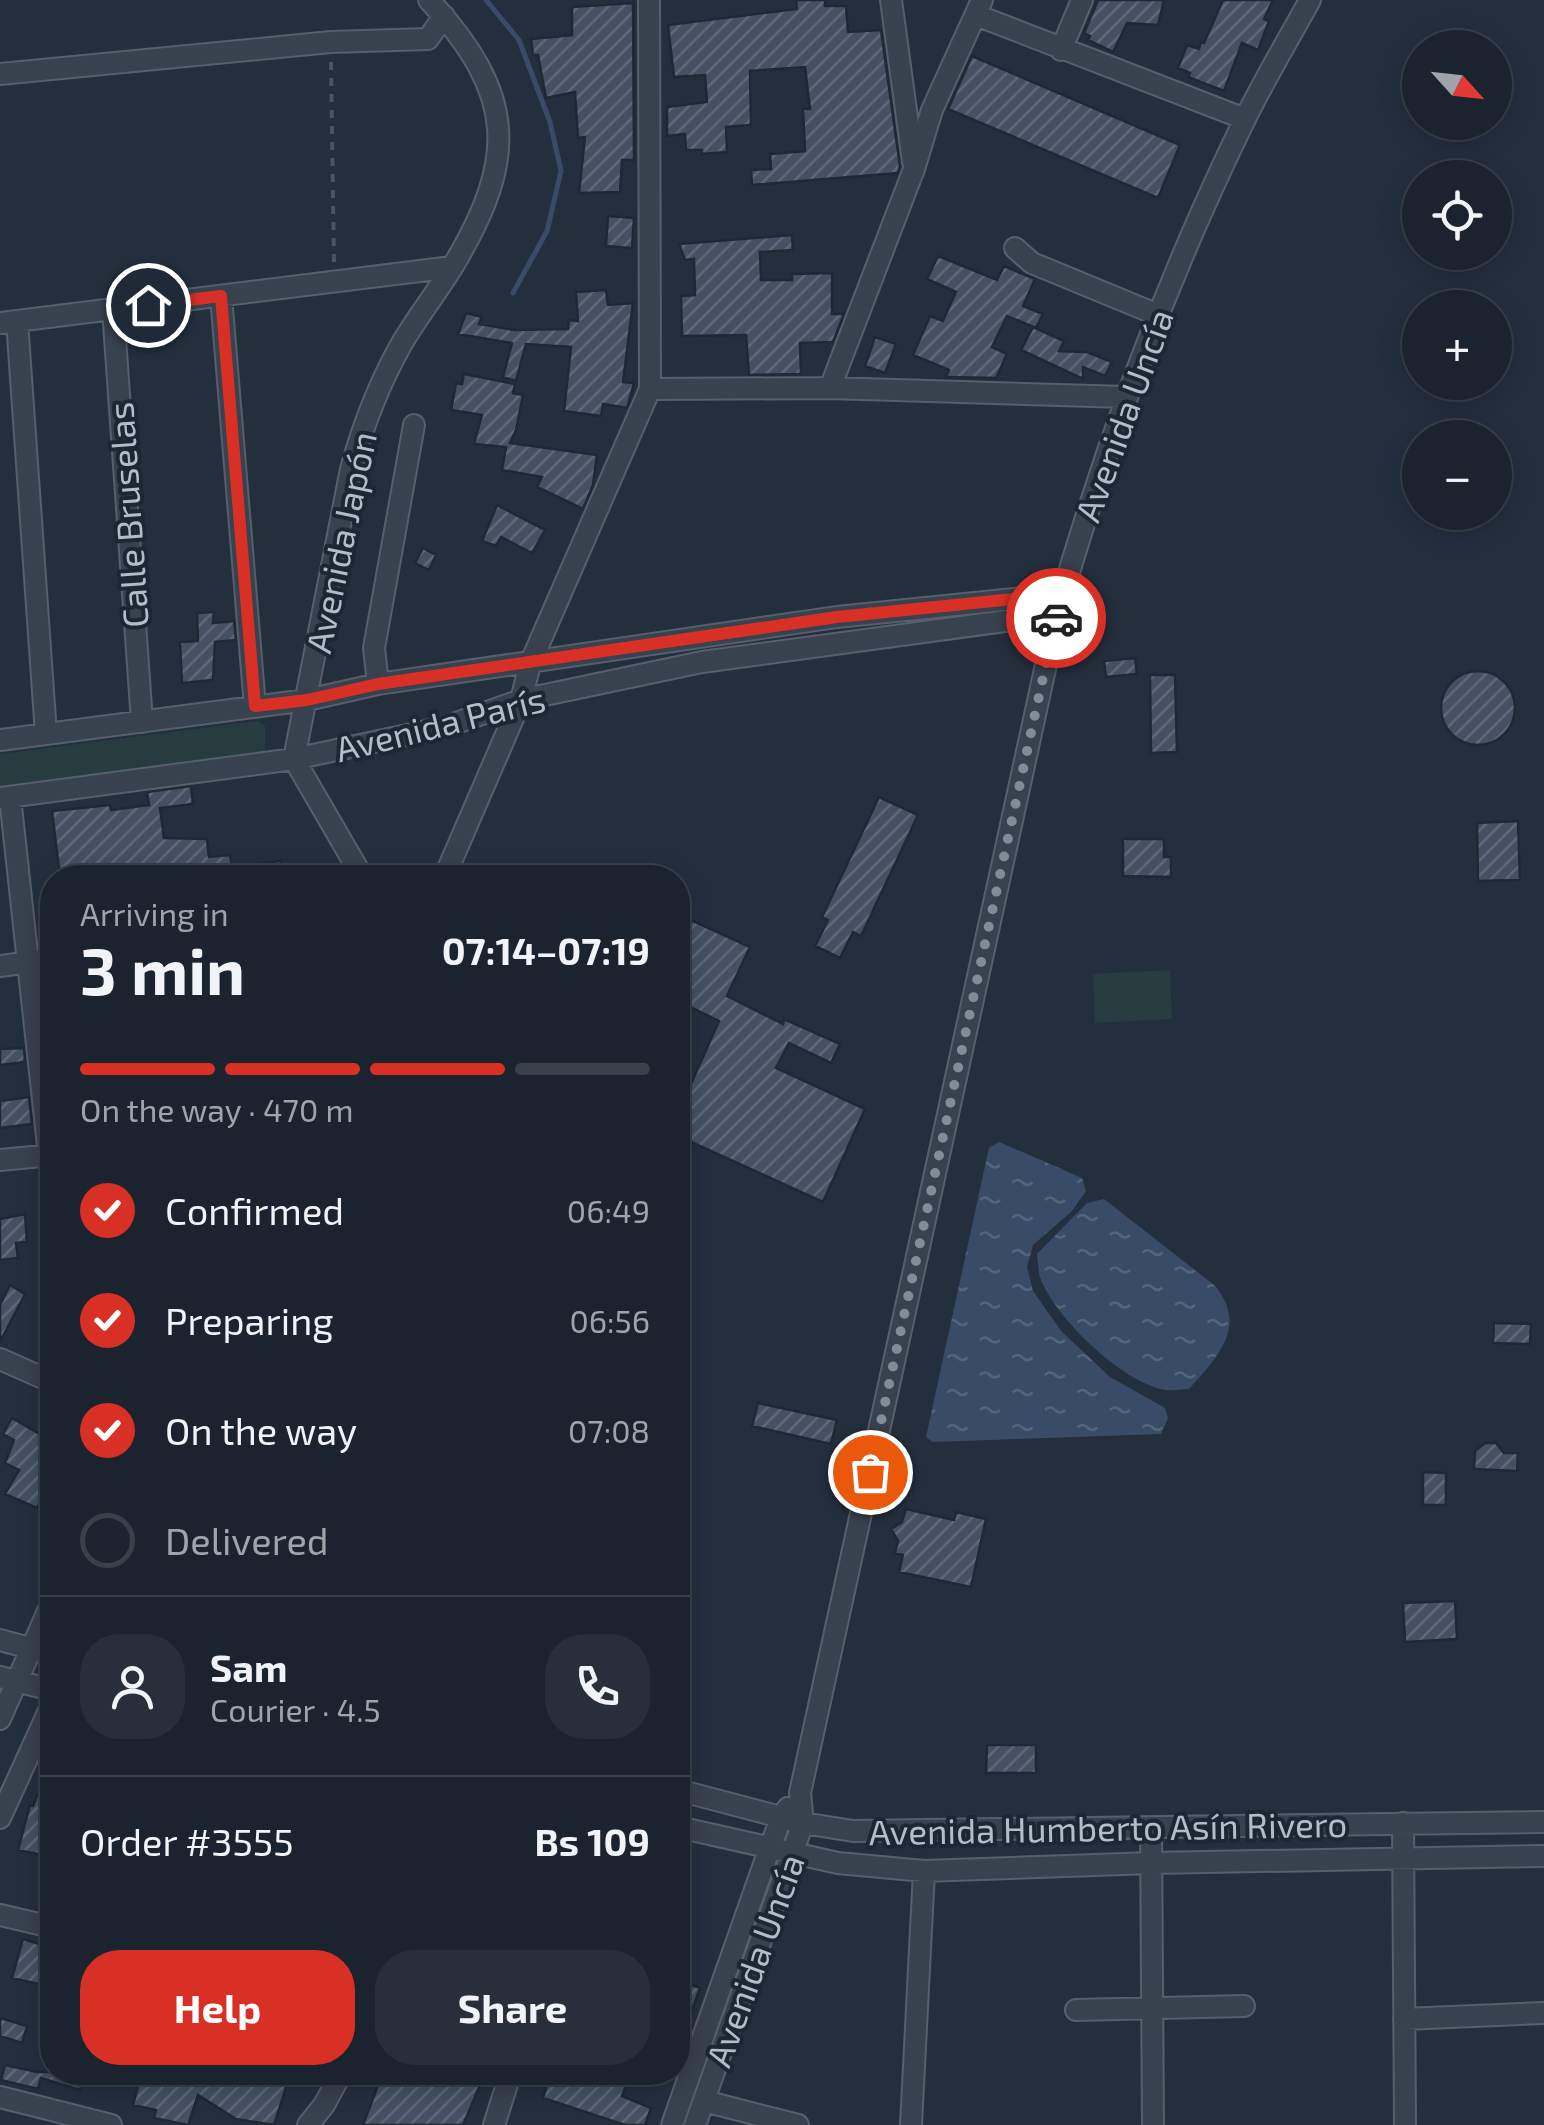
<!DOCTYPE html>
<html lang="en">
<head>
<meta charset="utf-8">
<style>
  :root { --surface:#1b232e; --page:#282f3a; --text:#f1f3f6; --muted:#a0a4aa; --line:#39404a; --accent:#d93025 }
  body { margin:0; font-family:"Exo 2",sans-serif; background:var(--page); color:var(--text); height:100vh; display:flex; flex-direction:column; font-size:38px; white-space:nowrap }
  * { box-sizing:border-box; margin:0 }
  p { font-size:32px; color:var(--muted) }
  .icon { flex:none; width:55px; height:55px; fill:none; stroke:currentColor; stroke-width:2; stroke-linecap:round; stroke-linejoin:round }
  .map { position:relative; flex:1; overflow:hidden }
  .side { position:absolute; left:40px; top:865px; width:650px; height:1220px; display:flex; flex-direction:column; background:var(--surface); border-radius:40px; box-shadow:0 5px 25px #0003,0 0 0 2px var(--line) }
  .side>* { flex:none }
  .needle { width:65px; rotate:117deg }
  .buttons { position:absolute; left:1402px; top:30px; display:grid; gap:20px }
  .buttons a { display:grid; place-items:center; width:110px; height:110px; border-radius:50%; background:var(--surface); box-shadow:0 5px 25px #0003,0 0 0 2px var(--line); font-size:50px }
  .pin { position:absolute; display:grid; place-items:center; width:85px; height:85px; color:#fff; margin:-42px; border:5px solid #fff; border-radius:50%; box-shadow:0 2px 10px #0007 }
  .courier { position:absolute; display:grid; place-items:center; width:100px; height:100px; margin:-50px; border:8px solid #d93025; border-radius:50%; background:#fff; color:#222; box-shadow:0 2px 12px #0007 }
  .head em { font-style:normal; font-weight:700 }
  .head div { display:flex; flex-direction:column-reverse }
  .head { display:flex; align-items:center; justify-content:space-between; height:170px; padding:0 40px }
  h1 { font-size:65px; font-weight:700; line-height:75px }
  .bar { display:grid; grid-template-columns:repeat(4,1fr); gap:15px 10px; align-content:center; height:120px; padding:0 40px }
  .bar i { height:12px; border-radius:8px; background:var(--line) }
  .bar .current { background:var(--accent) }
  .bar p { grid-column:span 4 }
  .line { display:flex; align-items:center; gap:25px; padding:0 40px; border-top:2px solid var(--line) }
  .line div { flex:1 }
  .round { display:grid; place-items:center; flex:none; width:105px; height:105px; border-radius:40px; background:var(--page) }
  ol { padding:0 40px; list-style:none }
  li { display:flex; align-items:center; gap:30px; height:110px }
  li p { margin-inline-start:auto }
  li .icon { padding:10px; border-radius:50%; background:var(--accent); color:#fff; stroke-width:4 }
  li:last-child { color:var(--muted) }
  li i { width:55px; height:55px; border:5px solid var(--line); border-radius:50% }
  .action { display:flex; gap:20px; margin-top:auto; padding:20px 40px }
  .action a { flex:1; height:115px; border-radius:40px; background:var(--accent); color:#fff; font-size:40px; font-weight:700; line-height:115px; text-align:center }
  .action a+a { background:var(--page); color:var(--text) }
  .map>svg:first-child { display:block }
  .green { fill:#263c3f }
  .water { fill:url(#water-ripples) }
  .lines { fill:none; stroke-linecap:round; stroke-linejoin:round }
  .stream { stroke:#394c67; stroke-width:5 }
  .building { fill:url(#building-hatch); stroke:#1f2835; stroke-width:2.5 }
  .minor-casing { stroke:#565f6c; stroke-width:24 }
  .path { stroke:#44595c; stroke-width:4; stroke-dasharray:8 8; stroke-linecap:butt }
  .minor { stroke:#38414e; stroke-width:20 }
  .done { stroke:#828b98; stroke-width:10; stroke-dasharray:0 18 }
  .route { stroke:#d93025; stroke-width:12 }
  .labels { text-anchor:middle; dominant-baseline:central; stroke-width:8; stroke-linejoin:round; paint-order:stroke }
  .street-label { font-size:35px; fill:#b4bcc9; stroke:#1d2633 }
</style>
</head>
<body>
<div class="map">
<svg width="1544" height="2125" viewBox="0 0 1544 2125">
  <defs>
    <pattern id="water-ripples" width="26" height="14" patternUnits="userSpaceOnUse" patternTransform="scale(2.5)"><rect width="26" height="14" fill="#394c67"/><path d="M2 4q2-2 4 0t4 0M15 11q2-2 4 0t4 0" fill="none" stroke="#53647b"/></pattern>
    <pattern id="building-hatch" width="6" height="6" patternUnits="userSpaceOnUse" patternTransform="scale(2.5)"><rect width="6" height="6" fill="#455162"/><path d="M-1 1l2-2M0 6l6-6M5 7l2-2" fill="none" stroke="#5d6877"/></pattern>
  </defs>
  <rect width="100%" height="100%" fill="#242f3e"/>
  <path class="green" d="M257 721 265 726V753L0 789V754Z
    M1170 970 1172 1019 1095 1023 1093 974Z"/>
  <path class="water" d="M999 1142 1082 1178 1086 1191 1072 1211 1033 1245 1027 1267 1033 1291 1061 1331 1110 1377 1165 1408 1168 1418 1161 1434 933 1442 926 1437 989 1148Z
    M1104 1199 1214 1285C1249 1325 1218 1357 1189 1389 1182 1389 1173 1391 1166 1390 1124 1384 1054 1317 1040 1277 1038 1270 1038 1261 1037 1254L1087 1203Z"/>
  <g class="lines">
    <path class="stream" d="M486 0 519 40 550 122 561 171 547 231 513 293"/>
  </g>
  <path class="building" d="M796 0H825V6H846L848 32 881 30 900 166 898 173 752 185 751 170 771 169 770 154 805 151 803 109H810L805 67 750 71 751 125 726 127 727 152 702 154V150H686L685 134 667 136V107L707 102 705 75 674 77 668 25 797 9Z
    M1098 0H1164L1158 25 1127 23 1113 52 1088 40 1090 36 1084 33Z
    M1223 0H1273L1264 19 1269 21 1258 50 1242 43 1224 91 1188 77 1190 73 1178 68 1187 45 1199 49 1201 42 1204 43Z
    M633 3 634 160H622L620 192 579 193 585 137 578 138 575 92 546 98 538 55H533L531 39 572 35V7Z
    M972 56 1180 145 1158 198 948 109Z
    M608 216 634 218 632 248 606 246Z
    M792 235 793 250 760 252 761 280H792V274L832 273V314H844L833 342 800 343 801 374 749 375 746 335 682 336 681 296 695 295 694 259 685 260 679 244Z
    M938 256 997 280 1004 266 1035 279 1023 306 1043 314 1036 328 1007 316 992 347 1007 354 996 378 946 377 949 370 913 355 930 316 943 321 956 292 927 279Z
    M606 290 608 305 633 303 623 382 634 383 627 408 603 404 601 416 564 411 571 347 526 344 516 381 503 377 512 343 458 334 466 313 482 317 479 324 514 330 568 329 569 320 578 321 576 292Z
    M1033 327 1064 341 1059 351 1087 352 1112 362 1105 376 1083 367V379L1021 350Z
    M875 337 896 344 885 373 865 366Z
    M464 374 515 384 513 393 523 395 516 430 510 443 597 455 593 485 583 509 537 487 542 477 502 470 506 447 474 444 482 415 451 410 456 383 462 384Z
    M497 505 545 530 532 553 501 537 496 546 482 541Z
    M423 548 436 555 429 570 415 563Z
    M214 612 213 623 234 621 236 640 215 642 213 680 182 683 180 642 198 641 197 613Z
    M1135 658 1137 674 1106 677 1104 661Z
    M1441 708a37 37 0 1 1 74 0a37 37 0 1 1-74 0Z
    M1150 675H1175L1177 752 1151 753Z
    M191 786 193 804 160 808 164 838 207 839 209 857 230 855 232 867 281 861V878H227L226 872 181 877 180 869 118 878 117 865 59 869 52 811 110 805 111 810 149 805 147 792Z
    M879 797 918 815 861 936 853 932 840 958 815 946 828 920 822 917Z
    M1518 821 1520 880 1478 881 1477 823Z
    M1123 839H1164V857H1171V877L1123 876Z
    M678 914 750 947 727 996 783 1024 784 1019 840 1044 831 1063 789 1043 776 1068 865 1109 823 1202 678 1136V1113L719 1021 678 1001Z
    M24 1048 25 1062 0 1065V1049Z
    M29 1097 32 1124 0 1128V1101Z
    M25 1214 27 1242 16 1243 18 1258 0 1260V1219Z
    M10 1285 25 1294 0 1342V1305Z
    M1494 1323 1531 1324 1530 1344 1493 1343Z
    M758 1403 837 1420 831 1444 752 1426Z
    M52 1406V1477L37 1508 5 1494 19 1470 5 1463 14 1440 3 1434 12 1418 38 1433Z
    M1485 1443H1496L1504 1453H1518L1517 1471 1474 1469 1475 1451Z
    M1423 1472 1446 1473V1505H1423Z
    M906 1509 954 1520 956 1512 986 1519 971 1587 899 1572 903 1555 895 1553 898 1541 891 1529 902 1522Z
    M1455 1601 1457 1639 1405 1642 1403 1603Z
    M987 1745H1036V1773H986Z
    M52 1758V1857L18 1850 30 1805 33 1806Z
    M23 1939 52 1948V1987L12 1978Z
    M678 1980 700 1988 692 2010 678 2006Z
    M0 2018 27 2026 22 2043 0 2036Z
    M5 2065 37 2072H85L80 2090 41 2078 38 2089 1 2080Z
    M142 2072H291L274 2125 236 2119 198 2095 188 2125 154 2118 156 2110 133 2105Z
    M383 2072 455 2073 481 2083 463 2125H363Z
    M551 2072 580 2080 584 2072H631L622 2096 651 2108 645 2125H625L543 2098Z"/>
  <g class="lines">
    <defs>
      <path id="minor" d="M891 0 913 162
        M976 15 1245 119
        M1061 50 1082 0
        M0 74 331 42 428 39 444 16
        M1015 248 1032 263 1158 315
        M221 296 255 707
        M113 309 142 722
        M17 321 46 734
        M0 323 452 267
        M830 388 914 169 932 110 982 0
        M650 389 830 388 1126 397
        M378 684 374 648 414 425
        M0 740 307 700 378 684 837 617 1063 594
        M10 797 49 1155
        M0 798 294 759 445 727 521 700 702 662 1057 614
        M363 878 294 759 351 469C363 425 380 382 402 343 418 316 437 292 453 266 518 157 516 95 429 0
        M444 878 521 700 530 664 650 389 649 0
        M0 966 52 959
        M0 1160 52 1155
        M0 1359 52 1382
        M0 1640 52 1654
        M0 1677 52 1690
        M0 1719 52 1602
        M678 1790 803 1823 853 1831 1544 1822
        M0 1818 52 1704
        M1403 1823 1405 2125
        M678 1827 838 1863 924 1871 1152 1863 1544 1856
        M1151 1829 1153 2125
        M0 1915 52 1927
        M1076 2010 1244 2006
        M1404 2019 1544 2013
        M0 2097 111 2125
        M704 2101 798 2125
        M308 2125 324 2105 342 2072
        M494 2125 511 2072
        M672 2125 769 1850 782 1816 788 1808
        M695 2125 803 1823 800 1793 1057 614C1105 444 1167 279 1244 121 1264 80 1288 40 1310 0
        M911 2125 924 1871"/>
    </defs>
    <use href="#minor" class="minor-casing"/>
    <path class="path" d="M331 62 334 262"/>
    <use href="#minor" class="minor"/>
  </g>
  <g class="lines">
    <path class="done" d="M870 1472 1056 618"/>
    <path class="route" d="M148 305 221 296 255 706 307 700 378 684 837 617 1063 594 1056 618"/>
  </g>
  <g class="labels">
    <g class="street-label">
      <text transform="translate(1123 415) rotate(-70)">Avenida Uncía</text>
      <text transform="translate(127 515) rotate(-94)">Calle Bruselas</text>
      <text transform="translate(340 542) rotate(-78)">Avenida Japón</text>
      <text transform="translate(440 723) rotate(-14)">Avenida París</text>
      <text transform="translate(1108 1827) rotate(-1)">Avenida Humberto Asín Rivero</text>
      <text transform="translate(754 1960) rotate(-70)">Avenida Uncía</text>
    </g>
  </g>
</svg>
<div class="buttons">
<a><svg class="needle" viewBox="-14 -14 28 28"><path d="M0-13l5 13h-10z" fill="#e53935"/><path d="M0 13l5-13h-10z" fill="#a0a4aa"/></svg></a>
<a><svg class="icon" aria-label="locate" viewBox="0 0 24 24"><circle cx="12" cy="12" r="6"/><path d="M12 2v4M12 18v4M2 12h4M18 12h4"/></svg></a>
<a>+</a>
<a>−</a>
</div>
<div class="pin" style="left:870px;top:1472px;background:#ea580c"><svg class="icon" aria-label="bag" viewBox="0 0 24 24"><path d="M5 8h14l-1 12H6zM9 8a3 3 0 0 1 6 0"/></svg></div>
<div class="pin" style="left:148px;top:305px;background:#1f2937"><svg class="icon" aria-label="home" viewBox="0 0 24 24"><path d="M3 11l9-7 9 7M6 9v11h12V9"/></svg></div>
<div class="courier" style="left:1056px;top:618px"><svg class="icon" aria-label="car" viewBox="0 0 24 24"><path d="M5 17H2v-5l4-1 3-4h7l3 4 3 1v5h-3M9 17h6M6 11h13"/><circle cx="7" cy="17" r="2"/><circle cx="17" cy="17" r="2"/></svg></div>
<section class="side">
<div class="head"><div><h1>3 min</h1><p>Arriving in</p></div><em>07:14–07:19</em></div>
<div class="bar"><i class="current"></i><i class="current"></i><i class="current"></i><i></i><p>On the way · 470 m</p></div>
<ol>
<li><svg class="icon" aria-label="check" viewBox="0 0 24 24"><path d="M5 12l5 5 9-10"/></svg>Confirmed<p>06:49</p></li>
<li><svg class="icon" aria-label="check" viewBox="0 0 24 24"><path d="M5 12l5 5 9-10"/></svg>Preparing<p>06:56</p></li>
<li><svg class="icon" aria-label="check" viewBox="0 0 24 24"><path d="M5 12l5 5 9-10"/></svg>On the way<p>07:08</p></li>
<li><i></i>Delivered</li>
</ol>
<div class="line" style="height:180px"><a class="round"><svg class="icon" aria-label="person" viewBox="0 0 24 24"><circle cx="12" cy="8" r="4"/><path d="M4 21q1-7 8-7t8 7"/></svg></a><div><b>Sam</b><p>Courier · 4.5</p></div><a class="round"><svg class="icon" aria-label="phone" viewBox="0 0 24 24"><path d="M5 4h4l2 5-3 2q2 4 5 5l2-3 5 2v4C11 20 4 13 5 4z"/></svg></a></div>
<div class="line" style="height:130px"><div>Order #3555</div><b>Bs 109</b></div>
<div class="action"><a>Help</a><a>Share</a></div>
</section>
</div>
</body>
</html>
